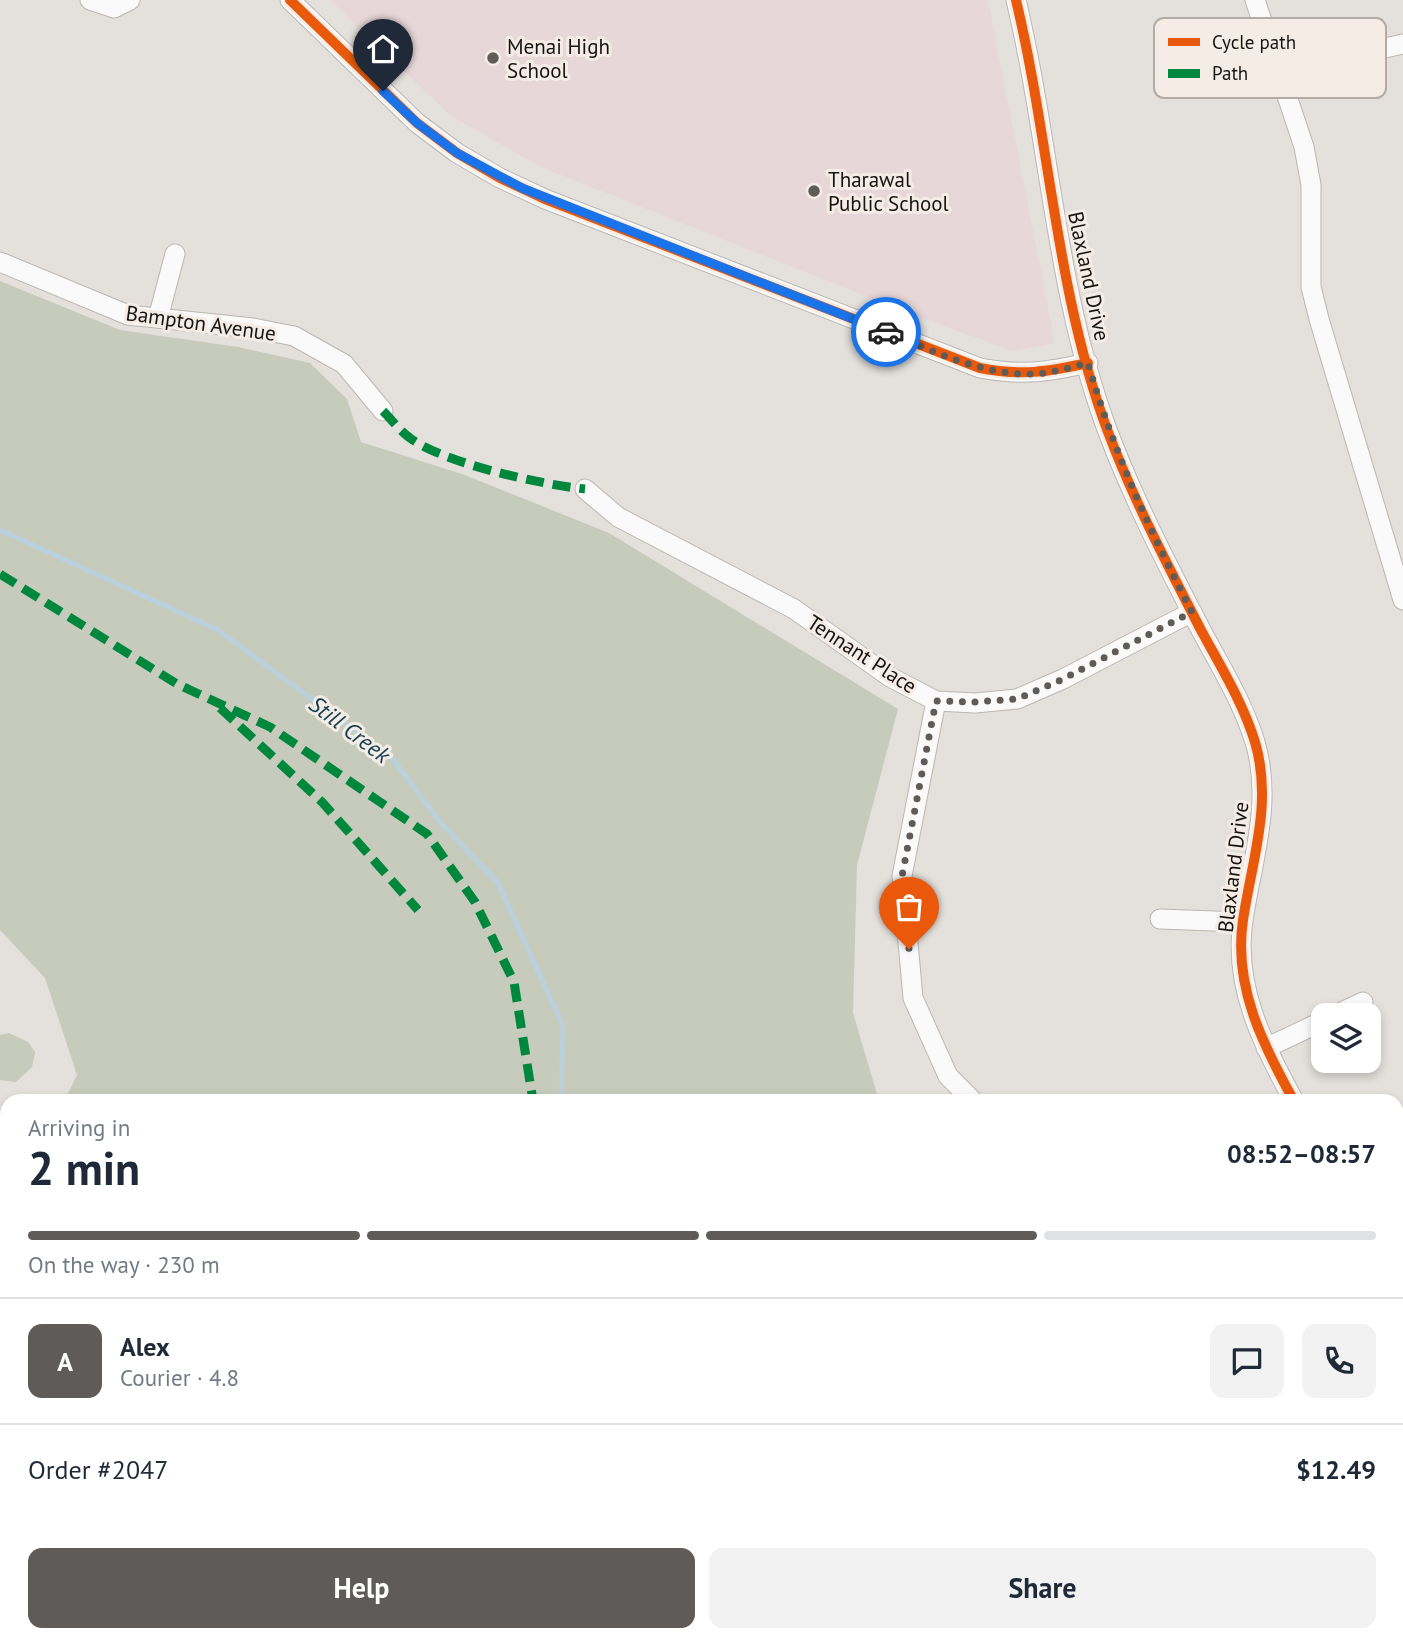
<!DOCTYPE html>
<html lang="en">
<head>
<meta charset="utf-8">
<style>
  :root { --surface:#fff; --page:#f2f2f3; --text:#1f2937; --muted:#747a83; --line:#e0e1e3; --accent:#5e5b58 }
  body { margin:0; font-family:"PT Sans",sans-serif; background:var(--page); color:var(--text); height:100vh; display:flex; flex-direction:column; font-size:26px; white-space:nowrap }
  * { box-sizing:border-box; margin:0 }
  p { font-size:23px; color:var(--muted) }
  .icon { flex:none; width:38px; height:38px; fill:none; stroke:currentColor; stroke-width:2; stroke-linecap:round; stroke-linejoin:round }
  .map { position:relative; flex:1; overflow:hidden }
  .side { position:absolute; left:0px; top:1094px; width:1404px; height:548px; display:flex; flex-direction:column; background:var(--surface); border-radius:21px 21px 0 0; box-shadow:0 4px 10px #0003 }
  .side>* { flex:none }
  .tools { position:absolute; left:1311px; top:1003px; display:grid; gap:14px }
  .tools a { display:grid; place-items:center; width:70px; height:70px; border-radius:14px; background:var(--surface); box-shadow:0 4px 10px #0003; font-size:35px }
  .pin { position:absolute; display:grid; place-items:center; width:60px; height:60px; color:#fff; margin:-72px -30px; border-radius:50% 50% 50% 0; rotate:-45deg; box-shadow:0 0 7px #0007 }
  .pin .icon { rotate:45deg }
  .courier { position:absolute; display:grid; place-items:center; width:70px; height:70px; margin:-35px; border:5px solid #1a73e8; border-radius:50%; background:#fff; color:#222; box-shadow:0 2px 9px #0007 }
  .summary em { font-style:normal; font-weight:600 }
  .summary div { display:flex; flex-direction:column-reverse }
  .summary { display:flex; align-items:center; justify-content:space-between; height:119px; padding:0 28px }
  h1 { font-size:46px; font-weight:600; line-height:52px }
  .bar { display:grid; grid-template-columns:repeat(4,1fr); gap:10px 7px; align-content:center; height:84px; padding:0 28px }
  .bar i { height:9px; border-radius:5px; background:var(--line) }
  .bar .on { background:var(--accent) }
  .bar p { grid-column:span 4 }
  .line { display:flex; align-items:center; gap:18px; padding:0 28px; border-top:2px solid var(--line) }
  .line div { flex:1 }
  .round { display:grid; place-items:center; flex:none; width:74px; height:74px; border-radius:14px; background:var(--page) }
  .action { display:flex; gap:14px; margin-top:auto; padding:14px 28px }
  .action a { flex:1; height:80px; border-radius:14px; background:var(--accent); color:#fff; font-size:28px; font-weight:600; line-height:80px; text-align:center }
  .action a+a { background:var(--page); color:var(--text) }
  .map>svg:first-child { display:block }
  .education { fill:#e7d7d9 }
  .green { fill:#c7cbbc }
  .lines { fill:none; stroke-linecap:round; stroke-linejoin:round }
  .stream { stroke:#bad1dd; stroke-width:5 }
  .minor-casing { stroke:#bab7b3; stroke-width:21 }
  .minor { stroke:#fbfafa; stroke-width:19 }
  .quiet { stroke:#00873e; stroke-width:9; stroke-dasharray:18 9; stroke-linecap:butt }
  .cycleway-casing { stroke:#f5ede5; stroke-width:15 }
  .cycleway { stroke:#e8590c; stroke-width:10 }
  .done { stroke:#5e5b58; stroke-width:7; stroke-dasharray:0 12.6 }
  .route { stroke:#1a73e8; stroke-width:9 }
  .poi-dot { fill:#5e5b58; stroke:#f5ede5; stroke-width:2.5 }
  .labels { text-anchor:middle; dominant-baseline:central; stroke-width:6; stroke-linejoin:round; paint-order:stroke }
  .poi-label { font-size:21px; fill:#161411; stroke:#f5ede5; text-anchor:start }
  .street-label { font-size:21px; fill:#161411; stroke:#f5ede5 }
  .water-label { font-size:23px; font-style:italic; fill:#103e52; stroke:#f5ede5 }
  .key { fill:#f5ede5; stroke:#b2aca5; stroke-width:2 }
  .key-label { font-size:19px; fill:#161411 }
</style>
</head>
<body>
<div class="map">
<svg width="1403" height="1641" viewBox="0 0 1403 1641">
  <rect width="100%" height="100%" fill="#e4e0dc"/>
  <path class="education" d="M330 0H988L1055 343 1013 351 900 310 541 167 451 116Z"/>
  <path class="green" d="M0 281 120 330 238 347 310 363 347 399 361 442 465 475 609 533 898 709 857 865 853 1013 879 1101H64L77 1075 45 978 0 930Z
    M9 1033 28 1042 35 1052 32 1067 16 1082 0 1080V1035Z
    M0 1152H7V1634L1319 1635 1318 1641H0Z"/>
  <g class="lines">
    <path class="stream" d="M0 530 218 630 392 758 439 821 498 883 563 1026 561 1101
      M882 1634 885 1641"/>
    <defs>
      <path id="minor" d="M90 0 114 8 130 0
        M290 0 417 123 457 153 500 178 545 199 980 368C1022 376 1047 372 1088 363
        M1016 0C1050 142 1056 294 1108 432 1134 501 1168 566 1202 632 1221 667 1243 703 1255 742 1273 803 1252 860 1243 920 1233 986 1263 1045 1294 1101
        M1255 0 1304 147 1311 185V287L1319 319 1403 600
        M1280 71 1403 44
        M0 262 128 315 253 328 294 336 344 364 383 411
        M158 318 175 254
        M585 489 618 517 794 609 890 677 936 701 975 703 1017 699 1063 679 1192 612
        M936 701 902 876 913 998 948 1076 973 1101
        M1160 919 1242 922
        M1335 1015 1363 1002
        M1266 1048 1323 1021
        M1396 1216 1403 1219"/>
    </defs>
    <use href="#minor" class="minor-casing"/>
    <use href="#minor" class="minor"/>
    <path class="quiet" d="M383 411C392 420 400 431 410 438 443 463 543 485 585 489
      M0 574 177 684 270 727 427 834 475 902 514 982 533 1101
      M220 708 322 802 418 910
      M0 1478 7 1480
      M848 1634 850 1641
      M1308 1634 1313 1641"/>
    <defs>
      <path id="cycleway" d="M290 0 417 123 457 153 500 178 545 199 980 368C1022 376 1047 372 1088 363
        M1016 0C1050 142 1056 294 1108 432 1134 501 1168 566 1202 632 1221 667 1243 703 1255 742 1273 803 1252 860 1243 920 1233 986 1263 1045 1294 1101"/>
    </defs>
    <use href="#cycleway" class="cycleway-casing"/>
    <use href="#cycleway" class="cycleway"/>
  </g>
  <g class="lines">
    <path class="done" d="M886 332C934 351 983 376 1035 374 1052 373 1071 367 1088 363 1114 453 1149 529 1192 612L1063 679 1017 699 975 702 936 701 902 876 909 949"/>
    <path class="route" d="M383 91 417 123 457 153 522 188 886 332"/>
  </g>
  <g class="poi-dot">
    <circle cx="493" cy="58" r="7"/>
    <circle cx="814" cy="191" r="7"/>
  </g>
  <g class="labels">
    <g class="poi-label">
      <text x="507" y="46">Menai High<tspan x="507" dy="24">School</tspan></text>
      <text x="828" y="179">Tharawal<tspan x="828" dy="24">Public School</tspan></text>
    </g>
    <g class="street-label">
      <text transform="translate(1089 276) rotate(78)">Blaxland Drive</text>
      <text transform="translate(201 323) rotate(8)">Bampton Avenue</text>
      <text transform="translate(862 654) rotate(33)">Tennant Place</text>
      <text transform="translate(1233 867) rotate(-83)">Blaxland Drive</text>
    </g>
    <g class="water-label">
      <text transform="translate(350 729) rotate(37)">Still Creek</text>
    </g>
  </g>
  <rect x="1154" y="18" width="232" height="80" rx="10" class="key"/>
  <rect x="1168" y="38" width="32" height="8" fill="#e8590c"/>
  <rect x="1168" y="69" width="32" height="9" fill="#00873e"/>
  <g class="key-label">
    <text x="1212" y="49">Cycle path</text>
    <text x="1212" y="80">Path</text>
  </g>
</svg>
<div class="tools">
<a><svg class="icon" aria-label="layers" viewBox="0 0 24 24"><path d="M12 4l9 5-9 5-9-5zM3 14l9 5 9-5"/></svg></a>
</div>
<div class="pin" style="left:909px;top:949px;background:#ea580c"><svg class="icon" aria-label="bag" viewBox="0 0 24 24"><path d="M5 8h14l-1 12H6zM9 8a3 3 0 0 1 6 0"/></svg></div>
<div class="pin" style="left:383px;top:91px;background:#1f2937"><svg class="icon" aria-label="home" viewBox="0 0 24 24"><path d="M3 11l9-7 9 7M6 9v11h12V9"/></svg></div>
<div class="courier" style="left:886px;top:332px"><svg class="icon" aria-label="car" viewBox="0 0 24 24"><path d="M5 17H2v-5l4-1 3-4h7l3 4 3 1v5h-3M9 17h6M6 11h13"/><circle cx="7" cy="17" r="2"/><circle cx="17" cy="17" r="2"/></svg></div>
<section class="side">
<div class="summary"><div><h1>2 min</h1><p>Arriving in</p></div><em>08:52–08:57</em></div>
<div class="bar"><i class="on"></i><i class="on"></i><i class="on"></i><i></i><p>On the way · 230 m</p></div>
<div class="line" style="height:126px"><b class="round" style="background:var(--accent);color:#fff">A</b><div><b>Alex</b><p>Courier · 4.8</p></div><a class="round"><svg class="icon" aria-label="chat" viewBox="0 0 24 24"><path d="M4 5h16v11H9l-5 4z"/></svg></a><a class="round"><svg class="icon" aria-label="phone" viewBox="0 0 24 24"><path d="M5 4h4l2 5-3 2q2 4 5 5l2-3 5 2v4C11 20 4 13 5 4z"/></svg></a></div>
<div class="line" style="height:91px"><div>Order #2047</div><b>$12.49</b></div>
<div class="action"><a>Help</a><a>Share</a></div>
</section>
</div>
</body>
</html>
